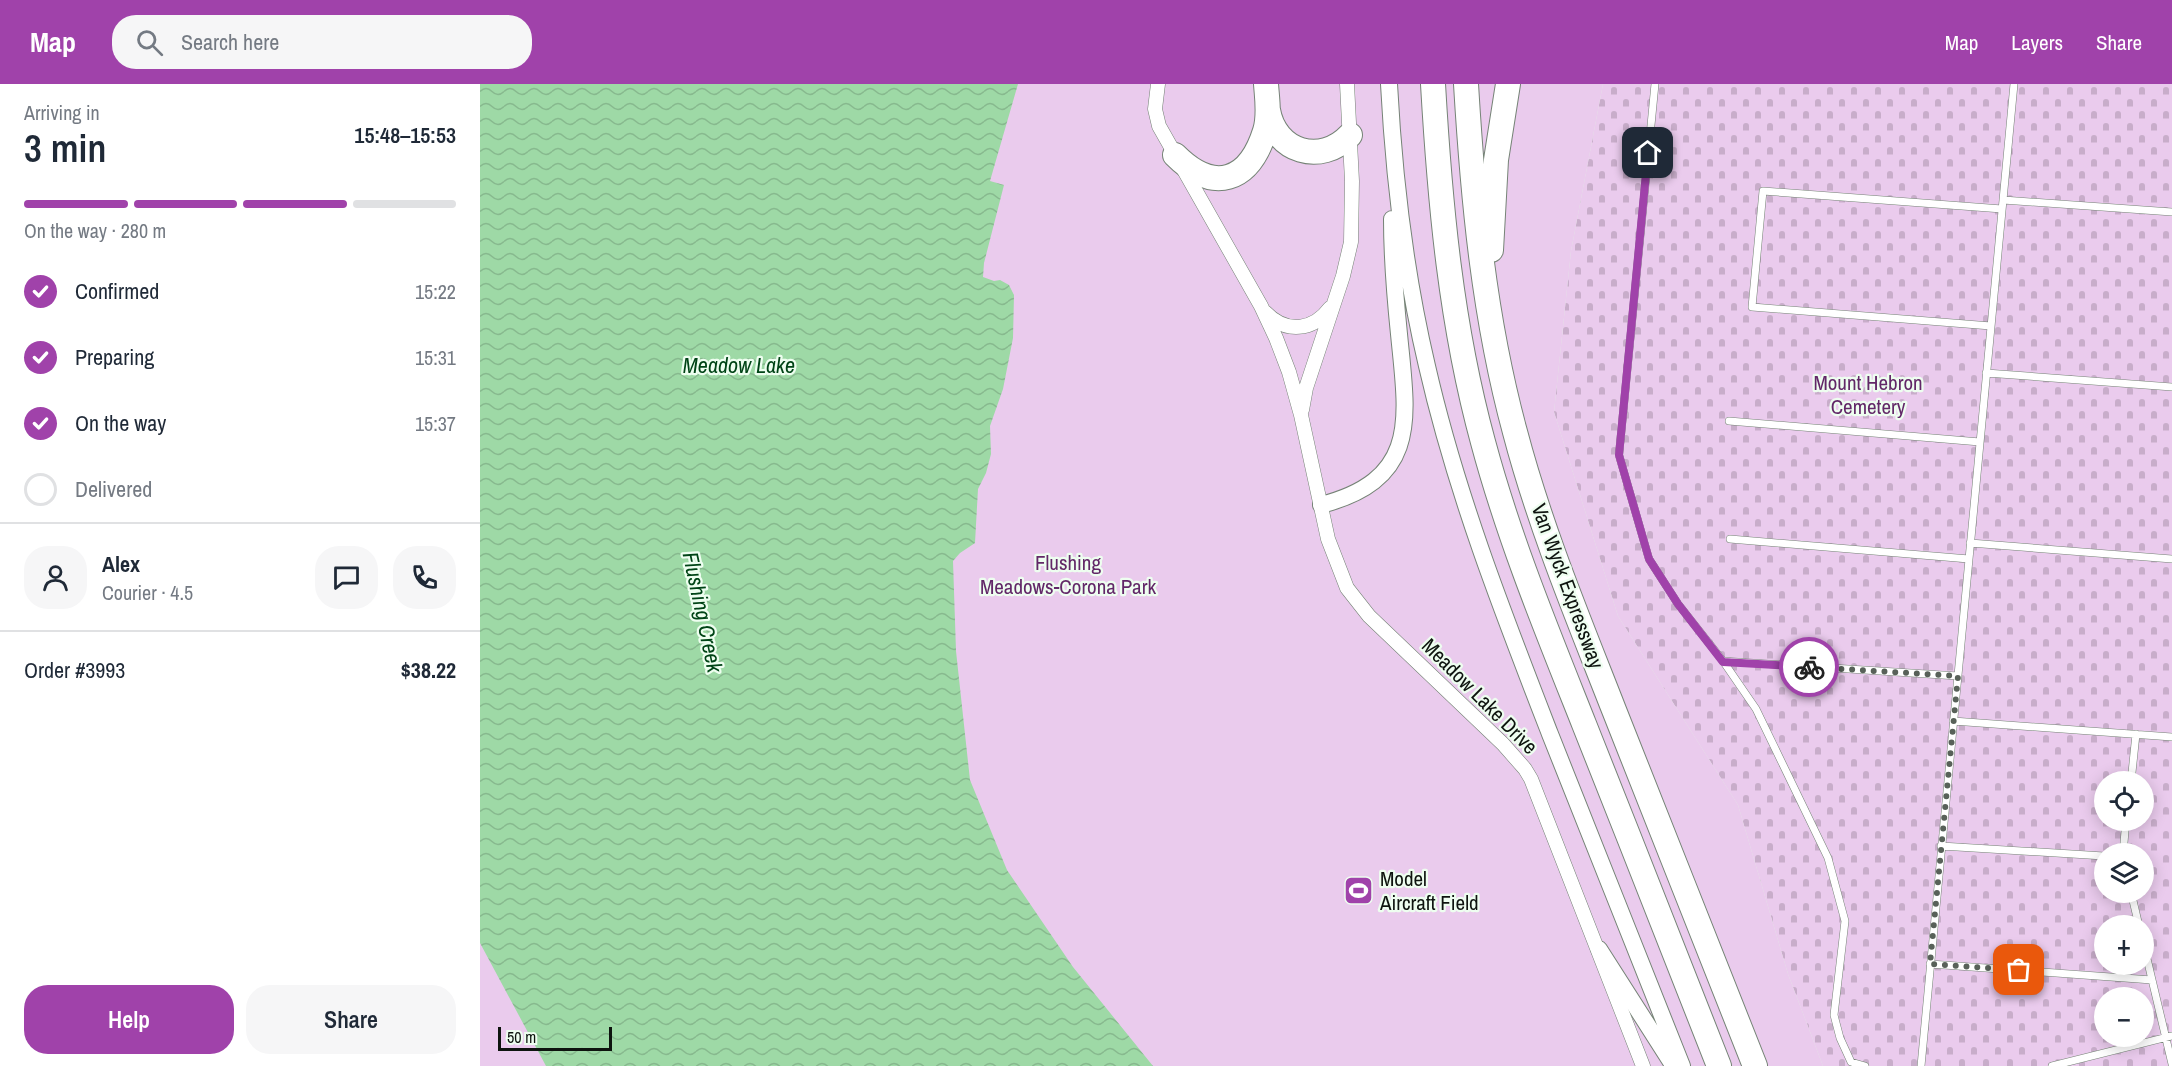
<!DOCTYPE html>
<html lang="en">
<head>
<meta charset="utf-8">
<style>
  :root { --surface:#fff; --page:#f6f6f7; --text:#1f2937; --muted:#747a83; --line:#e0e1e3; --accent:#a042aa }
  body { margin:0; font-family:"Archivo Narrow",sans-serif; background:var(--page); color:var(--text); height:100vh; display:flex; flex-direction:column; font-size:22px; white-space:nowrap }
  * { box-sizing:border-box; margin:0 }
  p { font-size:20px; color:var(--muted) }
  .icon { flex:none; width:33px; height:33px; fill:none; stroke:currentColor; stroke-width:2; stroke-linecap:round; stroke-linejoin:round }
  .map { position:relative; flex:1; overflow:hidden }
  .details { display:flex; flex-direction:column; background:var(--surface); width:480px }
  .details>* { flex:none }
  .controls { position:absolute; left:1614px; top:687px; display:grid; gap:12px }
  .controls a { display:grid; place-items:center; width:60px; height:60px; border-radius:50%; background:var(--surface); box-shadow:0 3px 15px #0003; font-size:30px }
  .scale { position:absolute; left:18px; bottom:15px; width:114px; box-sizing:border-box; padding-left:6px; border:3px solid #0e140f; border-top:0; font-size:16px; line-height:21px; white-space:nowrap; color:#0e140f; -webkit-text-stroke:4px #eefef0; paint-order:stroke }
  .pin { position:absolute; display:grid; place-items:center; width:51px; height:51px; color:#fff; margin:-26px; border-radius:12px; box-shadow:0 3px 9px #0006 }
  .courier { position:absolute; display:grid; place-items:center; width:60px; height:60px; margin:-30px; border:4px solid #a042aa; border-radius:50%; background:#fff; color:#222; box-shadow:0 2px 8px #0007 }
  .overview em { font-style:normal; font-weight:600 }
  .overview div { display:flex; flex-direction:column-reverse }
  .overview { display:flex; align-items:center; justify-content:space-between; height:102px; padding:0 24px }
  h1 { font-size:39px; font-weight:600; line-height:45px }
  .bar { display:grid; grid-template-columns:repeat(4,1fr); gap:9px 6px; align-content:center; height:72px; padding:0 24px }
  .bar i { height:8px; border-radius:4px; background:var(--line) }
  .bar .active { background:var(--accent) }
  .bar p { grid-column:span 4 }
  .line { display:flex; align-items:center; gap:15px; padding:0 24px; border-top:2px solid var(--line) }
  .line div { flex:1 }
  .round { display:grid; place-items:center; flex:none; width:63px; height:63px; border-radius:24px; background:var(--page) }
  ol { padding:0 24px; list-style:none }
  li { display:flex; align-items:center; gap:18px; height:66px }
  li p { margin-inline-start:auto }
  li .icon { padding:6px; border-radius:50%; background:var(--accent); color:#fff; stroke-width:4 }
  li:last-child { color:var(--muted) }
  li i { width:33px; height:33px; border:3px solid var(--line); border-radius:50% }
  .cta { display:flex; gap:12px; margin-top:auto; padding:12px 24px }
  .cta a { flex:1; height:69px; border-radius:24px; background:var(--accent); color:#fff; font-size:24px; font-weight:600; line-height:69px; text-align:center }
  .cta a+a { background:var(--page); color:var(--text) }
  header { display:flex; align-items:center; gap:36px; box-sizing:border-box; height:84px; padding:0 30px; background:var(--accent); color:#fff }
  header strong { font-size:28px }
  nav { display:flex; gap:33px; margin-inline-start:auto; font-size:21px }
  .search { width:420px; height:54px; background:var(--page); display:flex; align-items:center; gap:15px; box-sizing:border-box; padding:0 21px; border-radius:24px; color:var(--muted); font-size:22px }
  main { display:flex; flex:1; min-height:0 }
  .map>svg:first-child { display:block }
  .cemetery { fill:url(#cemetery-stones); fill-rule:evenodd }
  .green { fill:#eacbed }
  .water { fill:url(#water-waves) }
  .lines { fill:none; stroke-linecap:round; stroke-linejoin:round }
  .service-casing { stroke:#758376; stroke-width:8 }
  .minor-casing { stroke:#758376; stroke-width:15 }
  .tertiary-casing { stroke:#758376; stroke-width:18 }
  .motorway-casing { stroke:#758376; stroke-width:26 }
  .service { stroke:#fff; stroke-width:7 }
  .minor { stroke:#fff; stroke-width:14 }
  .tertiary { stroke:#fff; stroke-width:16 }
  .motorway { stroke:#fff; stroke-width:24 }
  .done { stroke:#586159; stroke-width:6; stroke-dasharray:0 10.8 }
  .route { stroke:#a042aa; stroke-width:8 }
  .labels { text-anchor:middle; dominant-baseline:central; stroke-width:4.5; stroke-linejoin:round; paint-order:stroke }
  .park-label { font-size:21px; fill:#622768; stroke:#eefef0 }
  .street-label { font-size:21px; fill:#0e140f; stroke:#eefef0 }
  .poi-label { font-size:21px; fill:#0e140f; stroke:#eefef0; text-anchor:start }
  .water-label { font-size:22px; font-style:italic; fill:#004416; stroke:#eefef0 }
</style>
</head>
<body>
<header>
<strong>Map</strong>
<div class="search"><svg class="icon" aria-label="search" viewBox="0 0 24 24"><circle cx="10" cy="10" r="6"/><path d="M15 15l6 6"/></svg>Search here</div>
<nav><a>Map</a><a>Layers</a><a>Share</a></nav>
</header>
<main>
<section class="details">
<div class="overview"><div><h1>3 min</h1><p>Arriving in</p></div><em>15:48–15:53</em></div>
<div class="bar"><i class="active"></i><i class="active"></i><i class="active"></i><i></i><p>On the way · 280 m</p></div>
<ol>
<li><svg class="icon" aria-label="check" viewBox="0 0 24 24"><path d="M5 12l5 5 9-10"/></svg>Confirmed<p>15:22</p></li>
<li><svg class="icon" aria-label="check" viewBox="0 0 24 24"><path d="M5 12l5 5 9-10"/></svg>Preparing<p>15:31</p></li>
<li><svg class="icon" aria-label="check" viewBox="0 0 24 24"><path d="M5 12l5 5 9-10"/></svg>On the way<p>15:37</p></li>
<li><i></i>Delivered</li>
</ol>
<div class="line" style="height:108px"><a class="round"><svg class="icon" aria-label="person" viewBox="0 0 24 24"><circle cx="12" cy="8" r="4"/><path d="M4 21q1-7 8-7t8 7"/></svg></a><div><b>Alex</b><p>Courier · 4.5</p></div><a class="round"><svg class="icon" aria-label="chat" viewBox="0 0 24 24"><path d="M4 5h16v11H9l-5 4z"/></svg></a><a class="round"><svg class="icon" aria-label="phone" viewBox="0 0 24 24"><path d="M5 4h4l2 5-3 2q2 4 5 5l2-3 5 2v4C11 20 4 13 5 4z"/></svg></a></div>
<div class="line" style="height:78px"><div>Order #3993</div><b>$38.22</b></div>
<div class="cta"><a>Help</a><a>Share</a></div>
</section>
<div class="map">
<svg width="1692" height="982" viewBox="0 0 1692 982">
  <defs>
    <pattern id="cemetery-stones" width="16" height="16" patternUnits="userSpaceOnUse" patternTransform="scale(1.5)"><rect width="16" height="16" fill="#eacbed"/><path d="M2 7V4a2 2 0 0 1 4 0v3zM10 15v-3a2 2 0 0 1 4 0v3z" fill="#c8adca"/></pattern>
    <pattern id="water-waves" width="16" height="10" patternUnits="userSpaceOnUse" patternTransform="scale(1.5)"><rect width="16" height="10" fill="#9ed9a6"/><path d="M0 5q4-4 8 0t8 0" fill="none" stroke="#87b98e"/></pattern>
  </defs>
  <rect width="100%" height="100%" fill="#e1f1e2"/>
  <path class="cemetery" d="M1123 0H1692V982H1343L1308 890 1258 721 1138 532 1074 328 1091 167ZM1624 698H1664V736H1624ZM1624 770H1664V808H1624ZM1624 842H1664V880H1624ZM1624 914H1664V952H1624Z"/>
  <path class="green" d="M0 0H1123L1091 167 1074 328 1138 532 1258 721 1308 890 1343 982H0Z"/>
  <path class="water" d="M0 0H538L510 97 524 101 504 179 503 193 514 197 520 196 529 201 534 211 533 254 523 305 510 342 511 370 506 389 498 405 495 459 480 469 473 477 476 567 490 696 527 786 593 883 673 982H66L0 859Z"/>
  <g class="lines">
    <defs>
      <path id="service" d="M1175 0 1139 371 1169 475 1198 520 1243 577 1276 625 1348 774 1365 837 1354 931 1360 954 1371 978 1385 982
        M1523 116 1692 128
        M1511 242 1272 223 1283 107 1522 125
        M1506 289 1692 303
        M1249 337 1500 358
        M1250 455 1489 475
        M1490 459 1692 475
        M1243 577 1478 592
        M1473 637 1692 653
        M1651 698 1656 650
        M1461 762 1624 772
        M1643 770 1646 736
        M1651 808 1659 842
        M1664 862 1692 980
        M1450 880 1672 896
        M1441 982 1534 0
        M1572 982 1692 952"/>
      <path id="minor" d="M678 0 675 25 679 42 781 222 796 254 809 288 821 331 848 455 867 504 889 532 1023 660 1045 685 1051 695 1163 982
        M785 228C806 250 833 247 850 224
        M822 326 826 304 863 192 871 158 872 97 867 0"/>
      <path id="tertiary" d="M909 0C914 95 925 189 947 282 976 409 1023 529 1070 650 1114 761 1158 871 1202 982
        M841 421C941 395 927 333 919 250 915 211 912 173 912 135
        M1119 865 1193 981"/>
      <path id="motorway" d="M953 0C960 121 971 241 1003 358 1029 455 1067 547 1104 640 1149 754 1195 868 1239 982
        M986 0C993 117 1004 234 1035 348 1060 443 1098 534 1134 626 1181 745 1228 863 1275 982
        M788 26C795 68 841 82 870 51
        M695 71C734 110 769 98 785 47 790 32 787 15 786 0
        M1011 166 1016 76 1028 0"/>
    </defs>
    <use href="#service" class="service-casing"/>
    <use href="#minor" class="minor-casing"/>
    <use href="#tertiary" class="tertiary-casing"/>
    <use href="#motorway" class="motorway-casing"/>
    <use href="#service" class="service"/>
    <use href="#minor" class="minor"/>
    <use href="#tertiary" class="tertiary"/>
    <use href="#motorway" class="motorway"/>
  </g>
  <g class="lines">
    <path class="done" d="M1329 583 1478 592 1450 880 1539 886"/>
    <path class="route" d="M1168 69 1139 371 1169 475 1198 520 1243 578 1329 583"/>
  </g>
  <defs>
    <symbol id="stadium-square" viewBox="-11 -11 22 22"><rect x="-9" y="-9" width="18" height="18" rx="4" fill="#a042aa" stroke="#eefef0"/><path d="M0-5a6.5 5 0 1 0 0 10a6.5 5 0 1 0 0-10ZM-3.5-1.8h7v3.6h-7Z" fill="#fff"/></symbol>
  </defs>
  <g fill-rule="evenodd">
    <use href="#stadium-square" x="862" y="790" width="33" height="33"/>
  </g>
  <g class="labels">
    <g class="park-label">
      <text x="1388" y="298">Mount Hebron<tspan x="1388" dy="24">Cemetery</tspan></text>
      <text x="588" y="478">Flushing<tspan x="588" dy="24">Meadows-Corona Park</tspan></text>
    </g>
    <g class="street-label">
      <text transform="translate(1088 502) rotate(70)">Van Wyck Expressway</text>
      <text transform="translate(1000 612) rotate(45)">Meadow Lake Drive</text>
    </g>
    <g class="poi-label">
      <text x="900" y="794">Model<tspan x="900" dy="24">Aircraft Field</tspan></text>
    </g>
    <g class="water-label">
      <text x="259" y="281">Meadow Lake</text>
      <text transform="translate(223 528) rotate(78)">Flushing Creek</text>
    </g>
  </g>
</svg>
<div class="controls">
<a><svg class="icon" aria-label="locate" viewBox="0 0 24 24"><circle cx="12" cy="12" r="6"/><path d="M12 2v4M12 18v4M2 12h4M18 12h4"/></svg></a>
<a><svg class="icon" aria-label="layers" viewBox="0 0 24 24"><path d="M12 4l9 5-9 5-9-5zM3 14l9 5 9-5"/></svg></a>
<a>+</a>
<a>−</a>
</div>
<div class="scale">50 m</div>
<div class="pin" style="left:1539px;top:886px;background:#ea580c"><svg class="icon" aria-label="bag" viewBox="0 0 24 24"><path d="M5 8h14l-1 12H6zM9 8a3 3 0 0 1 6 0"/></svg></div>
<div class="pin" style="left:1168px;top:69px;background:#1f2937"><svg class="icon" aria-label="home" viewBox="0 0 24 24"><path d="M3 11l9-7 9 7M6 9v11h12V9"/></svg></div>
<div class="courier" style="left:1329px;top:583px"><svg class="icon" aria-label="bike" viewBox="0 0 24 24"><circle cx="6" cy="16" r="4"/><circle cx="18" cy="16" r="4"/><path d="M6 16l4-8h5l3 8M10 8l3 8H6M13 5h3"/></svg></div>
</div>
</main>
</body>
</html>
